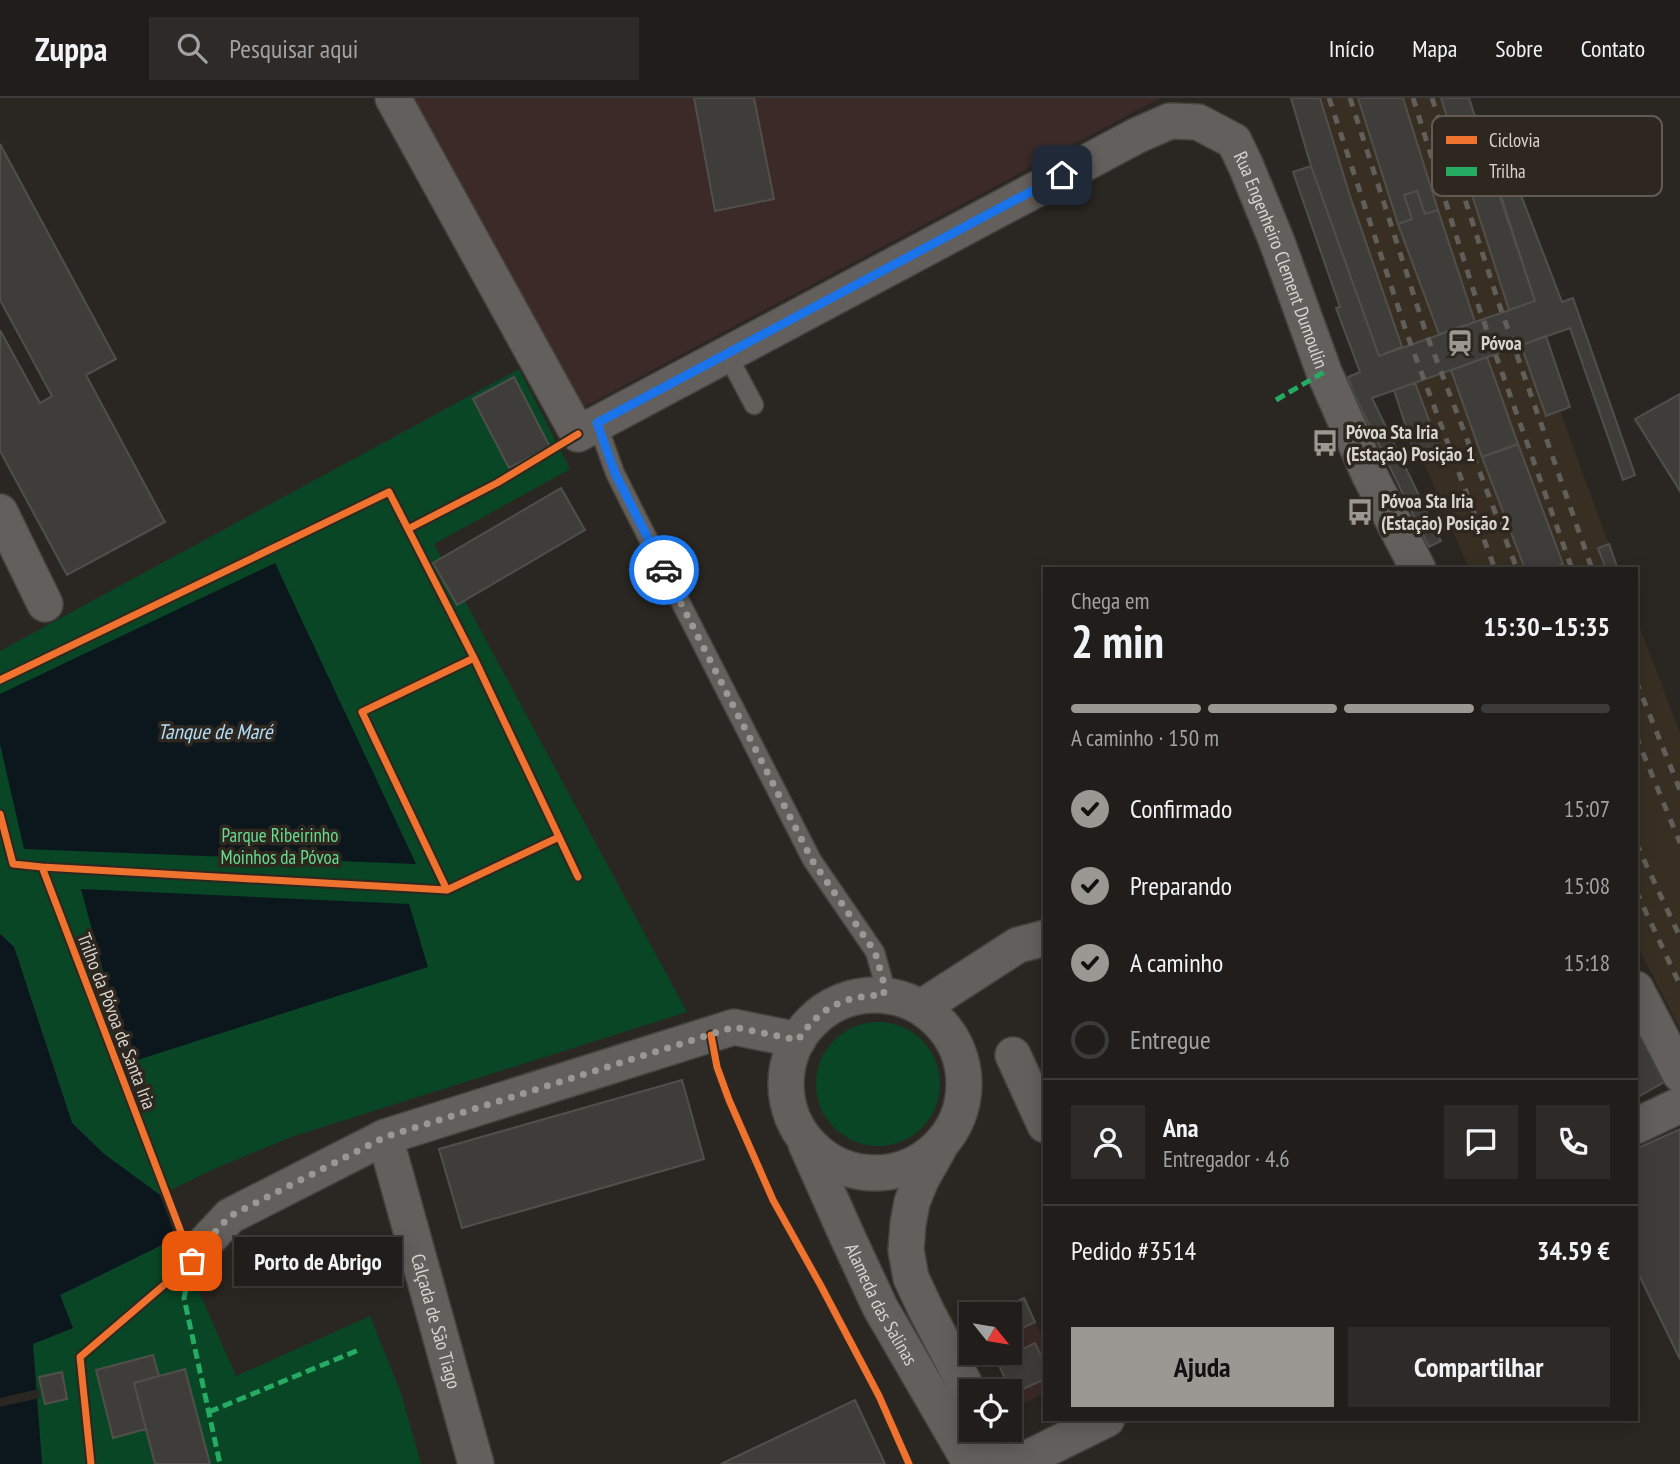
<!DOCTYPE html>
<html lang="pt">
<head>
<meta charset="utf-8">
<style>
  :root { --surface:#201d1a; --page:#2d2a27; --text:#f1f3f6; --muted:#a2a2a2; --line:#3d3b39; --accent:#9b9792 }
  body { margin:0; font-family:"PT Sans Narrow",sans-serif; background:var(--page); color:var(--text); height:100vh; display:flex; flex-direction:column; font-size:26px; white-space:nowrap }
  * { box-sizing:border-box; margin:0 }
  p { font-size:23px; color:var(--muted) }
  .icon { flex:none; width:38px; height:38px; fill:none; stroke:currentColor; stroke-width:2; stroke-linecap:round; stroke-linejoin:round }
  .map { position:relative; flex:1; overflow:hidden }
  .panel { position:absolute; left:1043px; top:469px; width:595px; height:854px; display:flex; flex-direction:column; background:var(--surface); border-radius:0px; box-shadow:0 4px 18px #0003,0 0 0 2px var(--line) }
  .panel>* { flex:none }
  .needle { width:46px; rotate:120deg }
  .buttons { position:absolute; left:959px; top:1204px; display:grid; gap:14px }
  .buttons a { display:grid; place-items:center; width:63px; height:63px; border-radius:0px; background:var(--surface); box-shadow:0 4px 18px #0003,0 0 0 2px var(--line); font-size:35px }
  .pin { position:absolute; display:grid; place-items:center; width:60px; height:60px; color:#fff; margin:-30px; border-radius:14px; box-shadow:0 4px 10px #0006 }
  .courier { position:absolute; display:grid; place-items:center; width:70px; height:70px; margin:-35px; border:5px solid #1a73e8; border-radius:50%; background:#fff; color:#222; box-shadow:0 2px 9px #0007 }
  .bubble { position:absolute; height:49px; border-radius:0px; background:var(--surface); box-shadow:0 4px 18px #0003,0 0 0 2px var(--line); font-size:23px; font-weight:600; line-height:49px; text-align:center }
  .head em { font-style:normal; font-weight:600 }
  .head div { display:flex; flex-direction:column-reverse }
  .head { display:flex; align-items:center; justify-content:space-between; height:119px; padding:0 28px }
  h1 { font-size:46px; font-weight:600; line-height:52px }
  .bar { display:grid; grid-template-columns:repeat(4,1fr); gap:10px 7px; align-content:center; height:84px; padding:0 28px }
  .bar i { height:9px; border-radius:5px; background:var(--line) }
  .bar .selected { background:var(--accent) }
  .bar p { grid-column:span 4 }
  .line { display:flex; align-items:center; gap:18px; padding:0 28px; border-top:2px solid var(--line) }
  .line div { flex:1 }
  .round { display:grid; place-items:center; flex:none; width:74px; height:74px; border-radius:0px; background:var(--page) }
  ol { padding:0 28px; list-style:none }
  li { display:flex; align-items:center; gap:21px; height:77px }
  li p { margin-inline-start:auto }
  li .icon { padding:7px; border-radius:50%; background:var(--accent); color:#111; stroke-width:4 }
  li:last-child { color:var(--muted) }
  li i { width:38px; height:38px; border:4px solid var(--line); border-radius:50% }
  .cta { display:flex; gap:14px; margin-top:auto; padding:14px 28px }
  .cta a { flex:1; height:80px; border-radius:0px; background:var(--accent); color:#111; font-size:28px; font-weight:600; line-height:80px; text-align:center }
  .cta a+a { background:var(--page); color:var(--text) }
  header { display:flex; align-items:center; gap:42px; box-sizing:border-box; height:98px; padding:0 35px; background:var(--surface); border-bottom:2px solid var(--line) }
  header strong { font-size:33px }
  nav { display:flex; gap:38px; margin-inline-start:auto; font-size:24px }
  .search { width:490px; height:63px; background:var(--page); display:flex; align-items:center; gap:18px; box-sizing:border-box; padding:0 24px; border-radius:0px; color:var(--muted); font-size:26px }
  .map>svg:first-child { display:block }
  .industrial { fill:#3b2a27 }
  .built { fill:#382f22 }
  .green { fill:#094625 }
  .water { fill:#0b161d }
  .pier { fill:#2a2722 }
  .building { fill:#3f3d39; stroke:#514f4b; stroke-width:2 }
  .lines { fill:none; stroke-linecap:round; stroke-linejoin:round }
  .lane-casing { stroke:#45433e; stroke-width:21 }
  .street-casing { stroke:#45433e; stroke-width:38 }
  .lane { stroke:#625f5c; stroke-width:18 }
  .street { stroke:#625f5c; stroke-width:35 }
  .rail { stroke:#615f5c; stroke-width:5; stroke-dasharray:9 9; stroke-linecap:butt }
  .quiet { stroke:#26ab63; stroke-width:5; stroke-dasharray:10 5; stroke-linecap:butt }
  .cycleway-casing { stroke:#2e271f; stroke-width:11 }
  .cycleway { stroke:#ef722f; stroke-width:7 }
  .done { stroke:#9b9792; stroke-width:7; stroke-dasharray:0 12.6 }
  .route { stroke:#1a73e8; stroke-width:9 }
  .labels { text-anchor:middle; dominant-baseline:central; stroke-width:7; stroke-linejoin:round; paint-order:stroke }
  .street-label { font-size:19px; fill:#d8d4ce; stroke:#2e271f }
  .poi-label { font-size:19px; font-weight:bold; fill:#d8d4ce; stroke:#2e271f; text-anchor:start }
  .park-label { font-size:19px; fill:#67dd91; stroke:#2e271f }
  .water-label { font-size:21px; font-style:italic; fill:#b1ddfa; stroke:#2e271f }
  .key { fill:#2e271f; stroke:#615b54; stroke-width:2 }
  .key-label { font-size:19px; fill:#d8d4ce }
</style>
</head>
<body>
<header>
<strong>Zuppa</strong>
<div class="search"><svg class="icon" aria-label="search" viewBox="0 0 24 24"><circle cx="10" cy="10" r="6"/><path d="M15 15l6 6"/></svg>Pesquisar aqui</div>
<nav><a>Início</a><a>Mapa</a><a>Sobre</a><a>Contato</a></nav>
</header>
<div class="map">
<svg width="1680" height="1366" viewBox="0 0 1680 1366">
  <rect width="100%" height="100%" fill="#2a2722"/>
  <path class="industrial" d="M414 0H1160L580 311Z
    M1024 1200 1045 1245V1295L1018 1308 993 1255H1010V1216H990Z"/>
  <path class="built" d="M1291 0H1469L1491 72 1570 309 1560 313 1618 471H1469L1379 258 1311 68Z
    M1636 519 1680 635V931L1636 845Z"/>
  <path class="green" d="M519 271 570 371 434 446 687 914 291 1039 214 1071 160 1097 104 1056 72 1025 14 849 0 836V553Z
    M816 986a62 62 0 1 1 124 0a62 62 0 1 1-124 0Z
    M176 1140 192 1163 200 1196 236 1278 370 1218 401 1295 421 1366H42L32 1245 72 1230 60 1197Z"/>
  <path class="water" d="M275 465 416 766 24 751 0 646V596Z
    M81 791 409 806 428 869 128 965Z
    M0 836 14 849 72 1025 104 1056 160 1097 176 1140 60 1197 73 1230 33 1246 42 1366H0Z"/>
  <path class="pier" d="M39 1291 40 1300 0 1309V1300Z"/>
  <path class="building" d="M694 0H754L774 101 715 113Z
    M1291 0H1320L1350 98 1402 249 1379 258 1311 68Z
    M1358 0H1403L1438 112 1425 116 1417 93 1404 97 1412 121 1398 126Z
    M1441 0H1469L1535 203 1509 212Z
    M0 46 116 261 86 277 165 424 67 477 0 353V232L40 305 52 298 0 202Z
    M1509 66 1562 204 1573 200 1635 377 1623 382 1570 230 1372 300 1441 443 1429 449 1354 296 1348 279 1360 274 1336 210 1340 209 1293 74 1311 68 1379 258 1535 203 1491 72Z
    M1417 93 1425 116 1438 112 1475 224 1439 236 1398 126 1412 121 1404 97Z
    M1546 238 1570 309 1546 318 1521 247Z
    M1487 259 1518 346 1482 359 1451 272Z
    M514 279 550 349 509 370 473 301Z
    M1415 285 1441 354 1417 363 1394 292Z
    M1680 296V393L1635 321Z
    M1518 346 1563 466 1550 471H1525L1482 359Z
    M561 390 585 432 457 507 433 465Z
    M1609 446 1618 471H1606L1598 450Z
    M1636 921 1666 983 1636 1000Z
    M682 982 704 1061 462 1130 439 1051Z
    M1680 1031V1261L1636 1171V1051Z
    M1024 1200 1035 1224 1010 1236V1216H990Z
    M1035 1245 1045 1266V1281L1012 1296 997 1263Z
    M153 1257 159 1278 134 1285 146 1331 113 1340 96 1272Z
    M185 1271 210 1366H155L134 1285Z
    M62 1274 67 1301 45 1306 39 1279Z
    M855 1302 885 1366H721Z"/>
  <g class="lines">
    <defs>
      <path id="lane" d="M727 256 754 307
        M597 325 615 375 633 411 812 762 875 854 883 882 884 897"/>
      <g id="street">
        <path id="s1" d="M393 0 578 336 1136 38 1170 23 1198 24 1234 43 1246 68 1277 144 1324 274 1369 376 1418 471"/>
        <path d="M0 414 45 506"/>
        <path d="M1636 891 1680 976"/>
        <circle cx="875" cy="986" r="89"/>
        <path d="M922 909 1018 847 1045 840"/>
        <path d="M1013 957 1045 1027"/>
        <path d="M1636 1028 1680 1007"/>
        <path id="s2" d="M385 1039 476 1366"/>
        <path id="s3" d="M806 1046 847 1138 880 1209 971 1366"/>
        <path d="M939 1050 921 1082 912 1104 908 1126 906 1152 911 1180 926 1212 971 1298"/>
        <path d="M192 1163 203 1147 230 1118 385 1039 734 929 798 942"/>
        <path d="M990 1332 1009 1366"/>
        <path d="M1016 1366 1107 1321"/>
      </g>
    </defs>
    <use href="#lane" class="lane-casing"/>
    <use href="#street" class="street-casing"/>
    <use href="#lane" class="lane"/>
    <use href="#street" class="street"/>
    <path class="rail" d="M1329 0 1407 236 1495 471
      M1350 0 1425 232 1517 471
      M1413 0 1479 210 1572 471
      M1432 0 1498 203 1592 471
      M1636 583 1680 692
      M1636 638 1680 745
      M1636 745 1680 839
      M1636 793 1680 887"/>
    <path class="quiet" d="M1276 302 1324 274
      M192 1163 184 1200 220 1366
      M209 1314 361 1251"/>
    <defs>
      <path id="cycleway" d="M408 431 474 560 362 614 447 792
        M474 560 578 779
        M0 582 389 394 408 431 497 385 578 336
        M0 716 13 766 42 769 192 1163 80 1259 91 1366
        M42 769 447 792 559 739
        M711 937 717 969 729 1002 773 1102 821 1188 879 1298 909 1366"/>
    </defs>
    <use href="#cycleway" class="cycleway-casing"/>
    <use href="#cycleway" class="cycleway"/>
  </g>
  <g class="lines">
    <path class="done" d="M192 1163 203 1147 230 1118 385 1039 734 929 798 942C821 908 844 898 884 897L883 882 875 854 812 762 664 472"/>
    <path class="route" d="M664 472 615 375 597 325 1062 77"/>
  </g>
  <defs>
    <symbol id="station-bare" viewBox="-9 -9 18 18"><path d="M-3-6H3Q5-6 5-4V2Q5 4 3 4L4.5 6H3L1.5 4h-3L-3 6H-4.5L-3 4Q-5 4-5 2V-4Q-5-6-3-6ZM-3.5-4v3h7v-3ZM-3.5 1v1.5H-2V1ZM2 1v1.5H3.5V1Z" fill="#9b9792" stroke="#2e271f" stroke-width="2.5" paint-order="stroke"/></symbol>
    <symbol id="bus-bare" viewBox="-9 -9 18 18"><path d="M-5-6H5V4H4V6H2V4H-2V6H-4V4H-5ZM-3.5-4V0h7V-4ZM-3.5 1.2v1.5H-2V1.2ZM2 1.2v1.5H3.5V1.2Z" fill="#9b9792" stroke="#2e271f" stroke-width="2.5" paint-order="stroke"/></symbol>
  </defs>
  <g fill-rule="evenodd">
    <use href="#station-bare" x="1441" y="226" width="38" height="38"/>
    <use href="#bus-bare" x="1306" y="326" width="38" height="38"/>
    <use href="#bus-bare" x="1341" y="395" width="38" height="38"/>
  </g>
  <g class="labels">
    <g class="street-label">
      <text stroke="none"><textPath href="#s1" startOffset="1250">Rua Engenheiro Clement Dumoulin</textPath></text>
      <text transform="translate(117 923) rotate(69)">Trilho da Póvoa de Santa Iria</text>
      <text stroke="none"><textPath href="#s3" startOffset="177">Alameda das Salinas</textPath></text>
      <text stroke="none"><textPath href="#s2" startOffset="191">Calçada de São Tiago</textPath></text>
    </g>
    <g class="poi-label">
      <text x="1481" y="245">Póvoa</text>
      <text x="1346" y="334">Póvoa Sta Iria<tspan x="1346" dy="22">(Estação) Posição 1</tspan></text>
      <text x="1381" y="403">Póvoa Sta Iria<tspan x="1381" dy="22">(Estação) Posição 2</tspan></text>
    </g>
    <g class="park-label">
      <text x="280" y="737">Parque Ribeirinho<tspan x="280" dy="22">Moinhos da Póvoa</tspan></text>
    </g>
    <g class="water-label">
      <text x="215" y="633">Tanque de Maré</text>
    </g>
  </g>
  <rect x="1432" y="18" width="230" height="80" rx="10" class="key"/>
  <rect x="1446" y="38" width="31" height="8" fill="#ef722f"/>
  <rect x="1446" y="69" width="31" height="9" fill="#26ab63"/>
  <g class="key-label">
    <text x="1489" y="49">Ciclovia</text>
    <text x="1489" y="80">Trilha</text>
  </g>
</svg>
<div class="buttons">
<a><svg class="needle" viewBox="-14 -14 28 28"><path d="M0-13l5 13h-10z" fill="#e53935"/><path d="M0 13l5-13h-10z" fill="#a2a2a2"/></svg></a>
<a><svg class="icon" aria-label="locate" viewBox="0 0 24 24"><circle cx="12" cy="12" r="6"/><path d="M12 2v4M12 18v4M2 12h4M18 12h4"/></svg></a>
</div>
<div class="pin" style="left:192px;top:1163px;background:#ea580c"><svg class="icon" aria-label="bag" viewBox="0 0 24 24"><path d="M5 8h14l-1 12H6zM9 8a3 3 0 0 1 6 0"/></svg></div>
<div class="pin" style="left:1062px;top:77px;background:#1f2937"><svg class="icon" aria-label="home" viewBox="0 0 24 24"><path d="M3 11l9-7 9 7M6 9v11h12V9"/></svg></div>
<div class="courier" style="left:664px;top:472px"><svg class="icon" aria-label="car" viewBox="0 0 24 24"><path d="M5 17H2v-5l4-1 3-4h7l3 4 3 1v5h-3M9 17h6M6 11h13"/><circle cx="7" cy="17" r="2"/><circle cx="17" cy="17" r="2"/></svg></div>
<div class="bubble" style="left:234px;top:1139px;width:168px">Porto de Abrigo</div>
<section class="panel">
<div class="head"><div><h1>2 min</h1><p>Chega em</p></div><em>15:30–15:35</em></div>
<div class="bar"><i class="selected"></i><i class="selected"></i><i class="selected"></i><i></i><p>A caminho · 150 m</p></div>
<ol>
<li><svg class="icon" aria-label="check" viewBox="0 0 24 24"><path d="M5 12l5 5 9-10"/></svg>Confirmado<p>15:07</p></li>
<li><svg class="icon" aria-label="check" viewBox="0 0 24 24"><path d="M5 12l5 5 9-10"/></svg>Preparando<p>15:08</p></li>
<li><svg class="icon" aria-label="check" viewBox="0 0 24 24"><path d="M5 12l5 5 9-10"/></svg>A caminho<p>15:18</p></li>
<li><i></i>Entregue</li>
</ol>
<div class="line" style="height:126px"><a class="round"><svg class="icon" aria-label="person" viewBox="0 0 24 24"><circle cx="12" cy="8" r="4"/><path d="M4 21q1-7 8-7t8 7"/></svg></a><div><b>Ana</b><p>Entregador · 4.6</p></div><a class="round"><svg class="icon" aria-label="chat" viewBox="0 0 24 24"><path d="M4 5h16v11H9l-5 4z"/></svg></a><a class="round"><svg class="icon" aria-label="phone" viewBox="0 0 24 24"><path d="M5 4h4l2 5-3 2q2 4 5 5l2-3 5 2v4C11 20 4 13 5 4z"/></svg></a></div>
<div class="line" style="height:91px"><div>Pedido #3514</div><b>34.59 €</b></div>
<div class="cta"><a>Ajuda</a><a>Compartilhar</a></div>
</section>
</div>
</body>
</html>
